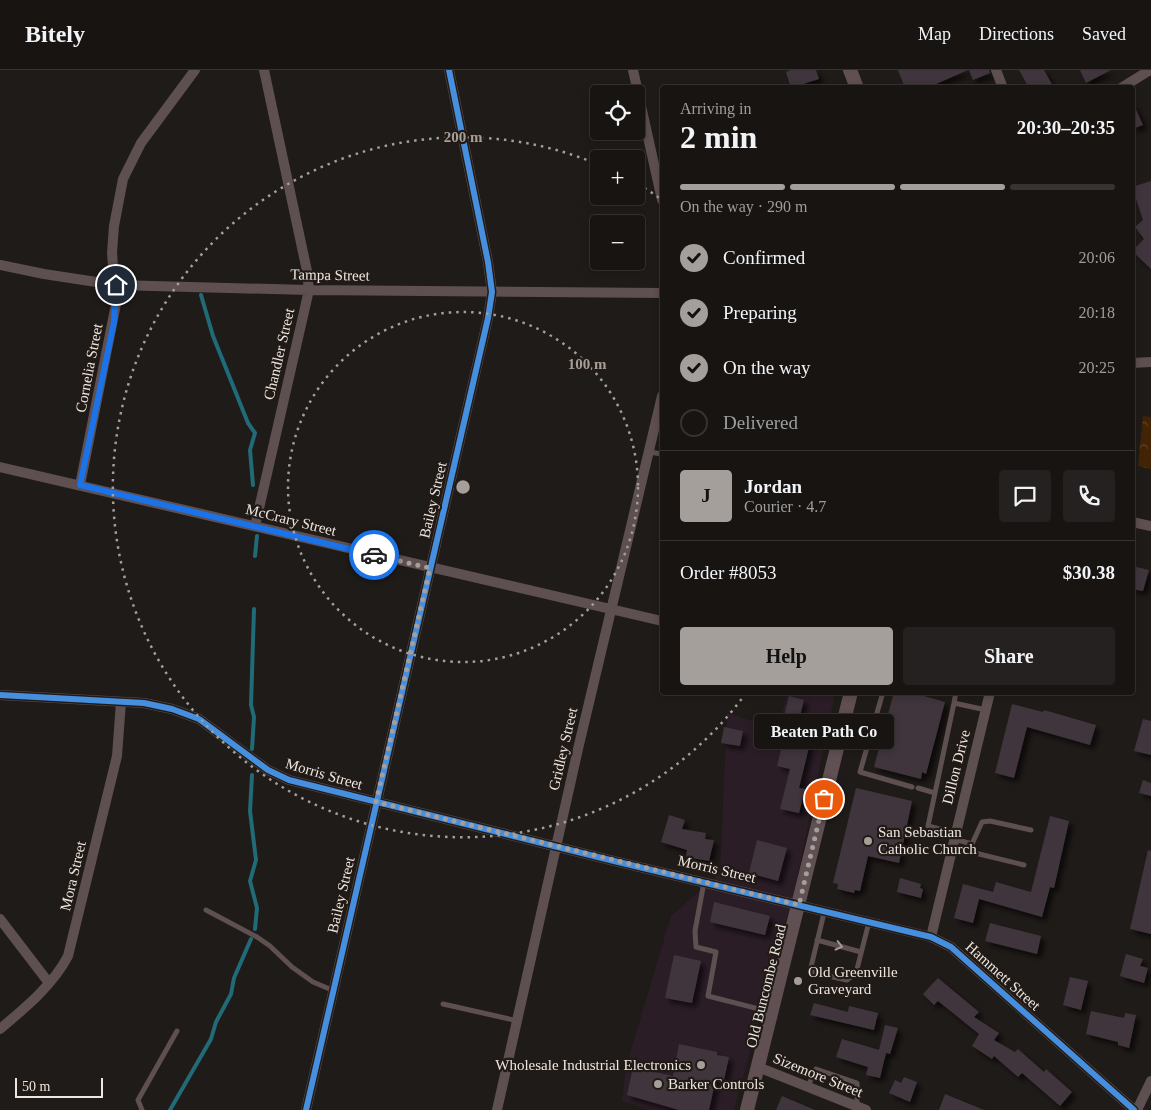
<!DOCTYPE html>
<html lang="en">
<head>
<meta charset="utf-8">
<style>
  :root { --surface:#171412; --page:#242120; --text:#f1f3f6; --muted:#9e9e9f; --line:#363332; --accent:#a49f9b }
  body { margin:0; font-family:Georgia,serif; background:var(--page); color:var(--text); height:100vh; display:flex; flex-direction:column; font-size:19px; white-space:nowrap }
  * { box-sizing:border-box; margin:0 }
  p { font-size:16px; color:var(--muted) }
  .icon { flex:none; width:28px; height:28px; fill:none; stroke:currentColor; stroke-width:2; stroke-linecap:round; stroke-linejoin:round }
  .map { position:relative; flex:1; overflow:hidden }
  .side { position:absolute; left:660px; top:15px; width:475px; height:610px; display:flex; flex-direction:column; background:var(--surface); border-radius:5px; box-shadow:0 2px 8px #0003,0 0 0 1px var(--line) }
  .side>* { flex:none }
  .controls { position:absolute; left:590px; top:15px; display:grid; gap:10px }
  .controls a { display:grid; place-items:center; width:55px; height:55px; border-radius:5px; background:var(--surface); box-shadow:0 2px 8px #0003,0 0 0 1px var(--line); font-size:25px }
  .scale { position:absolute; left:15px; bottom:12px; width:88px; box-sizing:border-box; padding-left:5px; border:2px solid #ebe6e2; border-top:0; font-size:14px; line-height:18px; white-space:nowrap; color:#ebe6e2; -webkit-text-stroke:4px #221a15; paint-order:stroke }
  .pin { position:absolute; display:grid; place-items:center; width:42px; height:42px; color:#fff; margin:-21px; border:2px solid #fff; border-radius:50%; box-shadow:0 1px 5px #0007 }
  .courier { position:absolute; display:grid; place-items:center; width:50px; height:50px; margin:-25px; border:4px solid #1a73e8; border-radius:50%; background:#fff; color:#222; box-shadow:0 1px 6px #0007 }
  .bubble { position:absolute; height:35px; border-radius:5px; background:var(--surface); box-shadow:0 2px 8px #0003,0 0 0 1px var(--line); font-size:16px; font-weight:600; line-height:35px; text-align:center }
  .summary em { font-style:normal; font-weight:600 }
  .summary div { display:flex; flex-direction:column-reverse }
  .summary { display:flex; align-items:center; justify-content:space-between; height:85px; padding:0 20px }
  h1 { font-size:32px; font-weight:600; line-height:38px }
  .bar { display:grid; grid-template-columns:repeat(4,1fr); gap:8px 5px; align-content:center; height:60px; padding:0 20px }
  .bar i { height:6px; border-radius:4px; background:var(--line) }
  .bar .active { background:var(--accent) }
  .bar p { grid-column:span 4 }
  .line { display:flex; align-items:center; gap:12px; padding:0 20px; border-top:1px solid var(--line) }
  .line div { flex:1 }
  .round { display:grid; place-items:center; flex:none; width:52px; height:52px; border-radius:5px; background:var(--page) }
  ol { padding:0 20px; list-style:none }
  li { display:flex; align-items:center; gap:15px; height:55px }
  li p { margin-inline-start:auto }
  li .icon { padding:5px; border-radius:50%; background:var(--accent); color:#111; stroke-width:4 }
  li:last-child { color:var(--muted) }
  li i { width:28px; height:28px; border:2px solid var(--line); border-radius:50% }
  .button { display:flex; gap:10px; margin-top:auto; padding:10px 20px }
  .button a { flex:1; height:58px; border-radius:5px; background:var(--accent); color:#111; font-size:20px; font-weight:600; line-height:58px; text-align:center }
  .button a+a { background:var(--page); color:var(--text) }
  header { display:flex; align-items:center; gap:30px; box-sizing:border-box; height:70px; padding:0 25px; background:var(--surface); border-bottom:1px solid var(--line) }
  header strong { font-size:24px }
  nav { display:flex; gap:28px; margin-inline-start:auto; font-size:18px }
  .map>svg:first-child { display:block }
  .commercial { fill:#2b1d26 }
  .forest { fill:url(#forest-crowns) }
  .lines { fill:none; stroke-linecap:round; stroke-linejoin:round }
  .stream { stroke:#216a78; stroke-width:4 }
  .building { fill:#3f353e; filter:url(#shadow) }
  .lane { stroke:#5e4f51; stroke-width:5 }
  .street { stroke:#5e4f51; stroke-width:10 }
  .secondary { stroke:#615053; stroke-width:14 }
  .cycleway-casing { stroke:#221a15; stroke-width:9 }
  .cycleway { stroke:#468fdf; stroke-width:6 }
  .oneway { stroke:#a49a9a }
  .done { stroke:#a49f9b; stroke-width:5; stroke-dasharray:0 9 }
  .route { stroke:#1a73e8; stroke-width:6 }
  .ring { fill:none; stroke:#a49f9b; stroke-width:2.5; stroke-dasharray:2.5 5 }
  .poi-dot { fill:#a49f9b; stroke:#221a15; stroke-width:2 }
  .labels { text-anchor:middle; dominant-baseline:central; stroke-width:4.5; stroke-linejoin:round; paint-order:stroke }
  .street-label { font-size:15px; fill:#ebe6e2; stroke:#221a15 }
  .poi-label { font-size:15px; fill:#ebe6e2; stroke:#221a15; text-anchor:start }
  .centre { fill:#a49f9b; stroke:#221a15; stroke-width:2.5 }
  .ring-label { font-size:15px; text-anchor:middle; font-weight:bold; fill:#a49f9b; stroke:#221a15; stroke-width:4.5; stroke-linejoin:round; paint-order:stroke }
</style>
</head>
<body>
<header>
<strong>Bitely</strong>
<nav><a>Map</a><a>Directions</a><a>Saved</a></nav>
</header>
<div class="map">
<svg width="1151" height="1040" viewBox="0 0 1151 1040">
  <defs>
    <pattern id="forest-crowns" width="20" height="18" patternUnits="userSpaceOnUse" patternTransform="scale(1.25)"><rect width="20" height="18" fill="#432305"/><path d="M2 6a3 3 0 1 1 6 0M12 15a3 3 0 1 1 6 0" fill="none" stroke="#5e4329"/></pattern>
    <filter id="shadow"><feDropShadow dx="4.5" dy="4.5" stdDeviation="2.5" flood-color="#0009"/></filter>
  </defs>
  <rect width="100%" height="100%" fill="#1f1b18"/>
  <path class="commercial" d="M788 623H835L794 823 734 1040H651L622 1031 626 997 671 846 720 803 727 643 777 659Z"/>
  <path class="forest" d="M1143 346 1151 347V399L1138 396Z"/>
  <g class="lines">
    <path class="stream" d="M201 225 213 266 248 353 255 363 250 380 253 415
      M255 486 257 466
      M252 679 254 647 251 635 254 539
      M252 705 250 741 256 790 250 811 257 838 255 859
      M170 1040 211 969 216 952 231 924 234 908 251 869"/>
  </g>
  <path class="building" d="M791 0H816L819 9 800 15 801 18H791L786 2Z
    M898 0H968L927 18H905Z
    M969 0H989L990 3 973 10Z
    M1019 0H1044L1054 18H1029Z
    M1080 0H1111L1086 13Z
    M1132 31 1143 55 1132 59Z
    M1151 111V199L1132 181 1144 169 1135 157 1143 150 1132 117Z
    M1132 496 1149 500 1143 521 1132 519Z
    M894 622H910L945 632 926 704 922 702 921 709 874 697Z
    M789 626 804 630 794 670 810 673 799 718 805 719 799 743 780 739 790 699 777 696 786 660 781 659Z
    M1012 634 1043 642 1044 640 1096 655 1090 675 1027 657 1014 708 995 703Z
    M1143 649 1151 651V685L1134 681Z
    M724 657 743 661 740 676 721 673Z
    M1143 710 1151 713V726L1139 723Z
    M856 718 912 731 899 793 868 786 860 821 855 820 854 823 837 819 838 814 833 813Z
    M669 745 685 750 682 759 706 763 705 769 714 770 709 791 686 787 687 780 661 772Z
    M1050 746 1069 751 1054 818 1050 817 1042 847 979 829 973 853 954 848 963 814 993 822 996 812 1031 822Z
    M757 770 787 778 778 811 749 803Z
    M1148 780 1151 781V864L1130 859Z
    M900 808 921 814 920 818 923 819 921 828 897 822Z
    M714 832 770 846 765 865 710 852Z
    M990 853 1041 866 1037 884 985 871Z
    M1126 884 1143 889 1140 896 1148 898 1144 913 1120 906Z
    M674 885 701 891 692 933 665 928Z
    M1070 907 1088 911 1081 940 1063 935Z
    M938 908 979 942 974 947 999 963 994 970 1015 982 1018 979 1044 1002 1046 999 1072 1022 1060 1036 1022 1003 1018 1007 994 986 992 989 972 976 979 964 938 931 934 935 923 924Z
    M814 933 848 942 849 936 878 943 874 960 810 945Z
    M1091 941 1124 948 1125 943 1136 945 1129 978 1118 975V972L1086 964Z
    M885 955 898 958 890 984 886 983 880 1008 866 1005 868 997 836 987 842 969 879 980Z
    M679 974 717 982V985L729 987 724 1010 716 1008 709 1040H679L627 1025 633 997 673 1006Z
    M904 1007 917 1012 910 1032 889 1023 895 1010 901 1013Z
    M945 1024 984 1040H939Z
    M782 1026 815 1040H776Z"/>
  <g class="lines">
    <path class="lane" d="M649 382 662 384
      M883 622 860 702 912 717
      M954 633 956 622
      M918 718 935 723
      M955 763 928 756 954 633 986 640
      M954 769 972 774 971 782 1024 795
      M972 774 982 752 990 751 1031 760
      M704 812 695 861 696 877 716 882 708 926 771 942
      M206 840 257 867 270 876 292 897 313 912 332 920
      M824 843 811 897 814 903 847 910 856 903 869 852
      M817 870 861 882
      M443 934 518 951
      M808 1016 816 999 857 1013V1036
      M142 1040 138 1030 177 961"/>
    <path class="street" d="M633 0 662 130
      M996 0 1003 18
      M1121 18 1150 0
      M0 195 44 204 116 215 309 220 662 223
      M1132 293 1151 292
      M0 397 662 551
      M80 415 116 234 112 183 114 156 123 109 141 73 195 0
      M1132 452 1151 456
      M255 456 309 220 307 201 264 0
      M0 625 144 633 172 639 199 649 268 700 289 710 614 791 931 867 951 877 1134 1040
      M0 849 49 913
      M931 867 990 622
      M0 959C25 938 53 915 68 886L117 686 121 632
      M758 997 866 1040
      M306 1040 488 248 492 222 488 192 449 0
      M497 1040 578 679 662 326
      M1137 1040 1151 1011"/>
    <path class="secondary" d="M850 0 857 18
      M747 1040 851 622"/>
    <defs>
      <path id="cycleway" d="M0 625 144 633 172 639 199 649 268 700 289 710 614 791 931 867 951 877 1134 1040
        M306 1040 488 248 492 222 488 192 449 0"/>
    </defs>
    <use href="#cycleway" class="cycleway-casing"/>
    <use href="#cycleway" class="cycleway"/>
  </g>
  <defs><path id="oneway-chevron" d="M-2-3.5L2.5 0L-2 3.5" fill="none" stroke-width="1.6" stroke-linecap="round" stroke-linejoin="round" transform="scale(1.25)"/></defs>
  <use class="oneway" href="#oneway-chevron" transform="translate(839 876) rotate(14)"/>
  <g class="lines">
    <path class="done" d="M374 485 430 498 376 732 799 835 824 729"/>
    <path class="route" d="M116 215 114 252 80 415 374 485"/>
  </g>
  <g class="ring">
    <circle cx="463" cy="417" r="175"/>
    <path d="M746 623A350 350 0 1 1 597 94M638 114A350 350 0 0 1 661 129"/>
  </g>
  <g class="poi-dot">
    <circle cx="868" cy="771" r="5"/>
    <circle cx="798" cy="911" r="5"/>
    <circle cx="701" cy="995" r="5"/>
    <circle cx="658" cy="1014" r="5"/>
  </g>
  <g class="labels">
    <g class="street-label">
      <text transform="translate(330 205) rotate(1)">Tampa Street</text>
      <text transform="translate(279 284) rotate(-77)">Chandler Street</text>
      <text transform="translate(89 298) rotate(-79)">Cornelia Street</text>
      <text transform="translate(433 430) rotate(-77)">Bailey Street</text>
      <text transform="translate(291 450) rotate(14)">McCrary Street</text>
      <text transform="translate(563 679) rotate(-77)">Gridley Street</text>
      <text transform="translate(956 697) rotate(-76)">Dillon Drive</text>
      <text transform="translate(324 704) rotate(16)">Morris Street</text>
      <text transform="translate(717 799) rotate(13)">Morris Street</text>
      <text transform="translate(73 806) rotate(-77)">Mora Street</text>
      <text transform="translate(341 825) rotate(-77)">Bailey Street</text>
      <text transform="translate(1003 906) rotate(42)">Hammett Street</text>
      <text transform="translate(766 916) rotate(-76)">Old Buncombe Road</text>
      <text transform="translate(818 1005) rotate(22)">Sizemore Street</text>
    </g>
    <g class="poi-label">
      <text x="878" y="762">San Sebastian<tspan x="878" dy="17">Catholic Church</tspan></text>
      <text x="808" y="902">Old Greenville<tspan x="808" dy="17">Graveyard</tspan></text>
      <text x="691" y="995" text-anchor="end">Wholesale Industrial Electronics</text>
      <text x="668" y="1014">Barker Controls</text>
    </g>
  </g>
  <circle cx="463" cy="417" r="8" class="centre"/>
  <g class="ring-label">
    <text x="463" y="72">200 m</text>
    <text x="587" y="299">100 m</text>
  </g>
</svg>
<div class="controls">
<a><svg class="icon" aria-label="locate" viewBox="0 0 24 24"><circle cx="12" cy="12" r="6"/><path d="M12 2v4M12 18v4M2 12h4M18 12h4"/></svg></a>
<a>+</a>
<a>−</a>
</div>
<div class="scale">50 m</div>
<div class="pin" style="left:824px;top:729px;background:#ea580c"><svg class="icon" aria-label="bag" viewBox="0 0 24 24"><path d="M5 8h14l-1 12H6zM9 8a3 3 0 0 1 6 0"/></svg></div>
<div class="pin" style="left:116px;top:215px;background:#1f2937"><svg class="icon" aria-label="home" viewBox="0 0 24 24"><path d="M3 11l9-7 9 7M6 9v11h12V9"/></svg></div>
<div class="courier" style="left:374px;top:485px"><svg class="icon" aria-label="car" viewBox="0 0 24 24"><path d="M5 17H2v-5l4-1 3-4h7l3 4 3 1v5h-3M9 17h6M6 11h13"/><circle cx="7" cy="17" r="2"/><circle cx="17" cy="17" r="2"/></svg></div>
<div class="bubble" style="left:754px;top:644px;width:140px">Beaten Path Co</div>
<section class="side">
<div class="summary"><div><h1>2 min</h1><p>Arriving in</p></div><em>20:30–20:35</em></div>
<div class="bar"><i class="active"></i><i class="active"></i><i class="active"></i><i></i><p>On the way · 290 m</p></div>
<ol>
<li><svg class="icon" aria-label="check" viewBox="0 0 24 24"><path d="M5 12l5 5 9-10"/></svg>Confirmed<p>20:06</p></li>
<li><svg class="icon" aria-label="check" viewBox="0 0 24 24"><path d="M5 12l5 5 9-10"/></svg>Preparing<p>20:18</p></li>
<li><svg class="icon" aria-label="check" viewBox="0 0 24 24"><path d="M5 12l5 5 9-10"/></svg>On the way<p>20:25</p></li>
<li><i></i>Delivered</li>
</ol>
<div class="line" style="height:90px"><b class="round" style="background:var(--accent);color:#111">J</b><div><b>Jordan</b><p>Courier · 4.7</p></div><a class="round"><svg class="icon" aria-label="chat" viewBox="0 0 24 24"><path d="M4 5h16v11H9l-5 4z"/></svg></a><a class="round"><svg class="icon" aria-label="phone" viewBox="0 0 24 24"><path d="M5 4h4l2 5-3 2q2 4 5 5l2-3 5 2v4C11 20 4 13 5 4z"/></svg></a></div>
<div class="line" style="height:65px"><div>Order #8053</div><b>$30.38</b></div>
<div class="button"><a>Help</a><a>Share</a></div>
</section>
</div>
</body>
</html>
